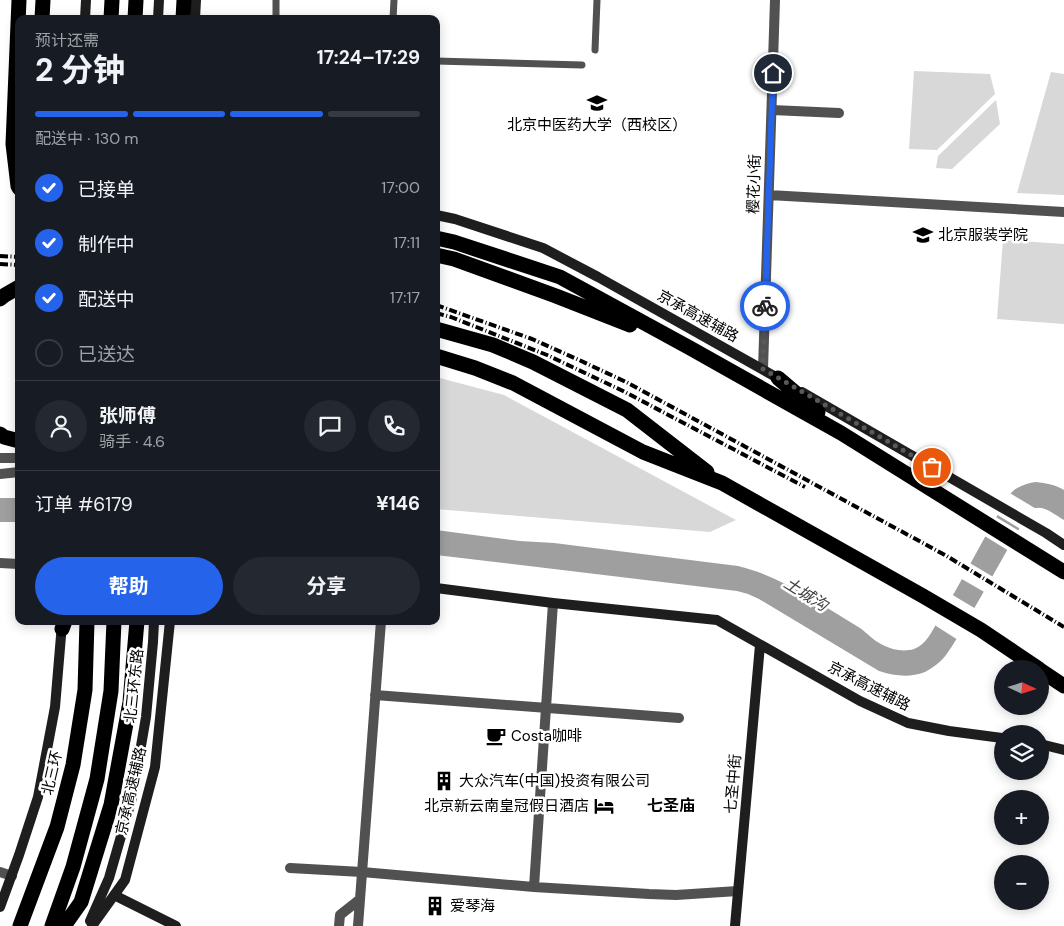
<!DOCTYPE html>
<html lang="zh">
<head>
<meta charset="utf-8">
<style>
  :root { --surface:#171b24; --page:#242831; --text:#f1f3f6; --muted:#9ea1a6; --line:#363941; --accent:#2563eb }
  body { margin:0; font-family:"DM Sans","Noto Sans SC",sans-serif; background:var(--page); color:var(--text); height:100vh; display:flex; flex-direction:column; font-size:19px; white-space:nowrap }
  * { box-sizing:border-box; margin:0 }
  p { font-size:16px; color:var(--muted) }
  .icon { flex:none; width:28px; height:28px; fill:none; stroke:currentColor; stroke-width:2; stroke-linecap:round; stroke-linejoin:round }
  .map { position:relative; flex:1; overflow:hidden }
  .side { position:absolute; left:15px; top:15px; width:425px; height:610px; display:flex; flex-direction:column; background:var(--surface); border-radius:10px; box-shadow:0 2px 12px #0003 }
  .side>* { flex:none }
  .needle { width:32px; rotate:94deg }
  .tools { position:absolute; left:994px; top:660px; display:grid; gap:10px }
  .tools a { display:grid; place-items:center; width:55px; height:55px; border-radius:50%; background:var(--surface); box-shadow:0 2px 12px #0003; font-size:25px }
  .pin { position:absolute; display:grid; place-items:center; width:42px; height:42px; color:#fff; margin:-21px; border:2px solid #fff; border-radius:50%; box-shadow:0 1px 5px #0007 }
  .courier { position:absolute; display:grid; place-items:center; width:50px; height:50px; margin:-25px; border:4px solid #2563eb; border-radius:50%; background:#fff; color:#222; box-shadow:0 1px 6px #0007 }
  .overview em { font-style:normal; font-weight:700 }
  .overview div { display:flex; flex-direction:column-reverse }
  .overview { display:flex; align-items:center; justify-content:space-between; height:85px; padding:0 20px }
  h1 { font-size:32px; font-weight:700; line-height:38px }
  .bar { display:grid; grid-template-columns:repeat(4,1fr); gap:8px 5px; align-content:center; height:60px; padding:0 20px }
  .bar i { height:6px; border-radius:4px; background:var(--line) }
  .bar .on { background:var(--accent) }
  .bar p { grid-column:span 4 }
  .line { display:flex; align-items:center; gap:12px; padding:0 20px; border-top:1px solid var(--line) }
  .line div { flex:1 }
  .round { display:grid; place-items:center; flex:none; width:52px; height:52px; border-radius:26px; background:var(--page) }
  ol { padding:0 20px; list-style:none }
  li { display:flex; align-items:center; gap:15px; height:55px }
  li p { margin-inline-start:auto }
  li .icon { padding:5px; border-radius:50%; background:var(--accent); color:#fff; stroke-width:4 }
  li:last-child { color:var(--muted) }
  li i { width:28px; height:28px; border:2px solid var(--line); border-radius:50% }
  .primary-button { display:flex; gap:10px; margin-top:auto; padding:10px 20px }
  .primary-button a { flex:1; height:58px; border-radius:30px; background:var(--accent); color:#fff; font-size:20px; font-weight:700; line-height:58px; text-align:center }
  .primary-button a+a { background:var(--page); color:var(--text) }
  .map>svg:first-child { display:block }
  .green { fill:#d8d8d8 }
  .water { fill:#9f9f9f }
  .pier { fill:#fff }
  .lines { fill:none; stroke-linecap:round; stroke-linejoin:round }
  .lane { stroke:#515151; stroke-width:7 }
  .street { stroke:#515151; stroke-width:10 }
  .secondary { stroke:#1e1e1e; stroke-width:10 }
  .highway { stroke:#000; stroke-width:15 }
  .rail { stroke:#000; stroke-width:4; stroke-dasharray:8 2.5 1 2.5; stroke-linecap:butt }
  .done { stroke:#595959; stroke-width:5; stroke-dasharray:0 9 }
  .route { stroke:#2563eb; stroke-width:6 }
  .labels { text-anchor:middle; dominant-baseline:central; stroke-width:5; stroke-linejoin:round; paint-order:stroke }
  .poi-label { font-size:15px; fill:#000; stroke:#fff; text-anchor:start }
  .street-label { font-size:15px; fill:#000; stroke:#fff }
  .water-label { font-size:16px; font-style:italic; fill:#404040; stroke:#fff }
  .neighbourhood-label { font-size:16px; font-weight:bold; fill:#000; stroke:#fff }
</style>
</head>
<body>
<div class="map">
<svg width="1064" height="926" viewBox="0 0 1064 926">
  <rect width="100%" height="100%" fill="#fff"/>
  <path class="green" d="M914 71 990 74 995 94 937 150 909 149Z
    M1051 72 1064 74V195L1017 193Z
    M996 100 1000 124 952 169 936 168 938 156Z
    M1003 240 1064 244V324L997 319Z
    M436 377 504 395 736 520 710 532 436 509Z"/>
  <path class="water" d="M1036 482C1046 483 1056 485 1064 490V520C1053 514 1041 502 1029 511 1009 547 989 583 968 619 961 631 954 644 946 655 941 662 932 668 925 672 909 678 895 676 879 671L759 599 748 594 737 591 436 555V530L520 541 554 543 738 566C781 576 823 606 860 628 868 634 875 642 885 646 893 650 904 652 914 649 926 645 932 631 938 621 958 588 975 554 994 521 999 514 1006 497 1012 492 1018 486 1028 483 1036 482Z
    M0 498H19V522H0Z"/>
  <path class="pier" d="M1008 492 1038 510H1035L1031 513 1022 530 996 514Z
    M994 516 1021 532 1009 551 983 535Z
    M968 562 995 578 986 593 960 578Z
    M951 594 976 609 958 640 933 624Z"/>
  <g class="lines">
    <path class="lane" d="M276 19V0
      M393 19 394 0
      M595 50 597 0
      M436 61 582 65"/>
    <path class="street" d="M772 110 839 113
      M769 195 1064 212
      M763 369 775 0
      M0 458H19
      M0 474 19 472
      M0 563 19 564
      M375 695 679 718
      M290 868 362 872 534 887 649 894 676 895 738 891
      M0 872 12 876
      M534 887 553 603
      M339 926 340 915 359 900
      M358 926 381 621"/>
    <path class="secondary" d="M85 19 86 0
      M158 19 159 0
      M195 19 196 0
      M436 215 455 219 543 248 598 277 783 381
      M802 392 1046 533 1064 545
      M436 588 553 603 717 620 860 701 908 723 949 731 1002 738
      M1040 744 1064 750
      M114 895 176 926
      M0 907 19 855 38 797 55 707 62 624
      M90 921 109 878 132 798 146 717 153 642 154 621
      M92 926 125 880 155 767 170 621
      M735 926 760 645"/>
    <path class="highway" d="M42 19 43 0
      M111 19 112 0
      M135 19 136 0
      M183 19 184 0
      M19 188 18 186 13 144 19 0
      M436 238 454 242 560 277 690 348 841 433 1064 572
      M436 255 454 259 556 296 630 325
      M0 299 5 295 19 287
      M436 329 493 345 533 362 627 410 707 472
      M436 356 475 368 513 383 643 452 722 483 923 596 981 630 1039 669
      M778 378 818 412
      M0 434 4 437 19 441
      M62 629 65 621
      M1040 670 1064 686
      M20 926 57 827 73 765 85 690 87 621
      M52 926 73 867 97 779 111 691 114 621
      M64 926 81 902 111 805 130 702 137 621"/>
    <path class="rail" d="M0 256 19 257
      M0 264 19 265
      M436 305 532 339 579 360 626 382 945 555 1064 627
      M436 313 451 317 547 355 623 391 805 487"/>
  </g>
  <g class="lines">
    <path class="done" d="M765 306 763 369 932 467"/>
    <path class="route" d="M765 306 773 73"/>
  </g>
  <defs>
    <symbol id="university-bare" viewBox="-9 -9 18 18"><path d="M0-5L7-2L0 1L-7-2ZM-4 1L0 2.5L4 1V4Q0 6-4 4Z" fill="#000" stroke="#fff" stroke-width="2.5" paint-order="stroke"/></symbol>
    <symbol id="cafe-bare" viewBox="-9 -9 18 18"><path d="M-5.5-4.5H6V0H3Q3 3.5 0 3.5H-2.5Q-5.5 3.5-5.5 0ZM3-3.2v2h1.7v-2ZM-6 4.5H4V6H-6Z" fill="#000" stroke="#fff" stroke-width="2.5" paint-order="stroke"/></symbol>
    <symbol id="building-bare" viewBox="-9 -9 18 18"><path d="M-4-6H4V6H1V3H-1V6H-4ZM-2.5-4.3h1.7v1.8h-1.7ZM.8-4.3h1.7v1.8H.8ZM-2.5-1h1.7V.8h-1.7ZM.8-1h1.7V.8H.8Z" fill="#000" stroke="#fff" stroke-width="2.5" paint-order="stroke"/></symbol>
    <symbol id="hotel-bare" viewBox="-9 -9 18 18"><path d="M-6-4.5h1.5V1H6V5H4.5V3h-9V5H-6ZM-4 0a1.8 1.8 0 1 1 3.6 0ZM.5 0V-2.5h3Q6-2.5 6 0Z" fill="#000" stroke="#fff" stroke-width="2.5" paint-order="stroke"/></symbol>
  </defs>
  <g fill-rule="evenodd">
    <use href="#university-bare" x="583" y="89" width="28" height="28"/>
    <use href="#university-bare" x="909" y="221" width="28" height="28"/>
    <use href="#cafe-bare" x="482" y="722" width="28" height="28"/>
    <use href="#building-bare" x="430" y="767" width="28" height="28"/>
    <use href="#hotel-bare" x="590" y="792" width="28" height="28"/>
    <use href="#building-bare" x="421" y="892" width="28" height="28"/>
  </g>
  <g class="labels">
    <g class="poi-label">
      <text x="597" y="125" text-anchor="middle">北京中医药大学（西校区）</text>
      <text x="938" y="235">北京服装学院</text>
      <text x="511" y="736">Costa咖啡</text>
      <text x="459" y="781">大众汽车(中国)投资有限公司</text>
      <text x="589" y="806" text-anchor="end">北京新云南皇冠假日酒店</text>
      <text x="450" y="906">爱琴海</text>
    </g>
    <g class="street-label">
      <text transform="translate(754 184) rotate(-88)">樱花小街</text>
      <text transform="translate(698 316) rotate(29)">京承高速辅路</text>
      <text transform="translate(134 686) rotate(-84)">北三环东路</text>
      <text transform="translate(869 686) rotate(27)">京承高速辅路</text>
      <text transform="translate(52 773) rotate(-77)">北三环</text>
      <text transform="translate(733 784) rotate(-85)">七圣中街</text>
      <text transform="translate(131 791) rotate(-77)">京承高速辅路</text>
    </g>
    <g class="water-label">
      <text transform="translate(806 594) rotate(32)">土城沟</text>
    </g>
    <g class="neighbourhood-label">
      <text x="671" y="805">七圣庙</text>
    </g>
  </g>
</svg>
<div class="tools">
<a><svg class="needle" viewBox="-14 -14 28 28"><path d="M0-13l5 13h-10z" fill="#e53935"/><path d="M0 13l5-13h-10z" fill="#9ea1a6"/></svg></a>
<a><svg class="icon" aria-label="layers" viewBox="0 0 24 24"><path d="M12 4l9 5-9 5-9-5zM3 14l9 5 9-5"/></svg></a>
<a>+</a>
<a>−</a>
</div>
<div class="pin" style="left:932px;top:467px;background:#ea580c"><svg class="icon" aria-label="bag" viewBox="0 0 24 24"><path d="M5 8h14l-1 12H6zM9 8a3 3 0 0 1 6 0"/></svg></div>
<div class="pin" style="left:773px;top:73px;background:#1f2937"><svg class="icon" aria-label="home" viewBox="0 0 24 24"><path d="M3 11l9-7 9 7M6 9v11h12V9"/></svg></div>
<div class="courier" style="left:765px;top:306px"><svg class="icon" aria-label="bike" viewBox="0 0 24 24"><circle cx="6" cy="16" r="4"/><circle cx="18" cy="16" r="4"/><path d="M6 16l4-8h5l3 8M10 8l3 8H6M13 5h3"/></svg></div>
<section class="side">
<div class="overview"><div><h1>2 分钟</h1><p>预计还需</p></div><em>17:24–17:29</em></div>
<div class="bar"><i class="on"></i><i class="on"></i><i class="on"></i><i></i><p>配送中 · 130 m</p></div>
<ol>
<li><svg class="icon" aria-label="check" viewBox="0 0 24 24"><path d="M5 12l5 5 9-10"/></svg>已接单<p>17:00</p></li>
<li><svg class="icon" aria-label="check" viewBox="0 0 24 24"><path d="M5 12l5 5 9-10"/></svg>制作中<p>17:11</p></li>
<li><svg class="icon" aria-label="check" viewBox="0 0 24 24"><path d="M5 12l5 5 9-10"/></svg>配送中<p>17:17</p></li>
<li><i></i>已送达</li>
</ol>
<div class="line" style="height:90px"><a class="round"><svg class="icon" aria-label="person" viewBox="0 0 24 24"><circle cx="12" cy="8" r="4"/><path d="M4 21q1-7 8-7t8 7"/></svg></a><div><b>张师傅</b><p>骑手 · 4.6</p></div><a class="round"><svg class="icon" aria-label="chat" viewBox="0 0 24 24"><path d="M4 5h16v11H9l-5 4z"/></svg></a><a class="round"><svg class="icon" aria-label="phone" viewBox="0 0 24 24"><path d="M5 4h4l2 5-3 2q2 4 5 5l2-3 5 2v4C11 20 4 13 5 4z"/></svg></a></div>
<div class="line" style="height:65px"><div>订单 #6179</div><b>¥146</b></div>
<div class="primary-button"><a>帮助</a><a>分享</a></div>
</section>
</div>
</body>
</html>
